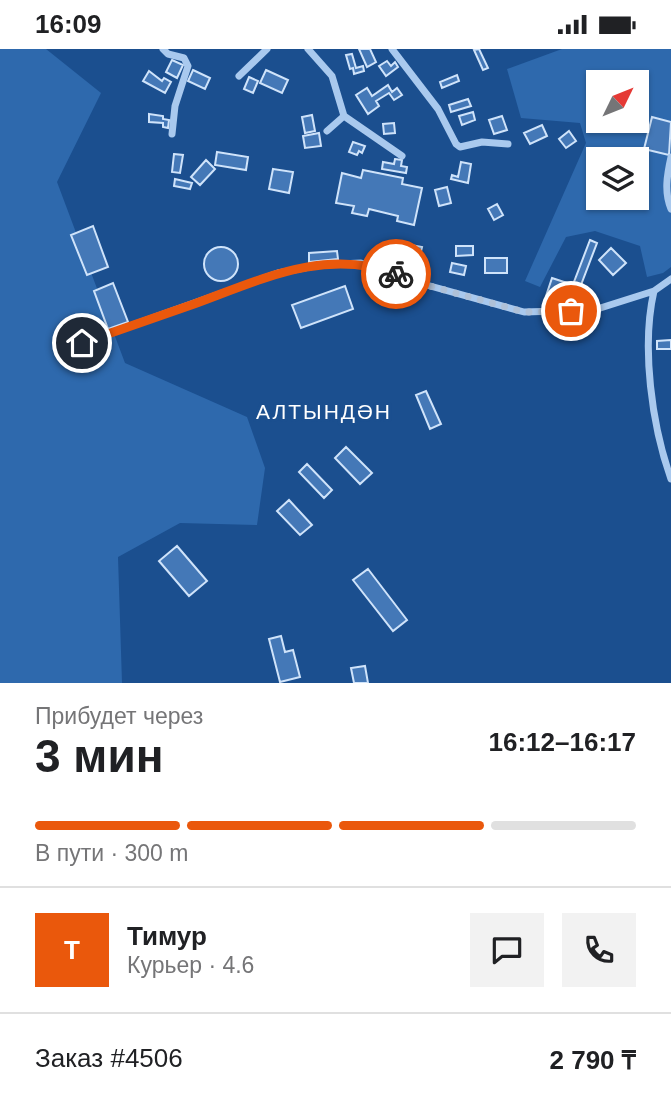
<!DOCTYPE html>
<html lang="ru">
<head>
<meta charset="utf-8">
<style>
  :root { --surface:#fff; --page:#f2f2f2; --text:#202124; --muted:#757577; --line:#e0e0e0; --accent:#ea580c }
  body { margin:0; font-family:Helvetica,sans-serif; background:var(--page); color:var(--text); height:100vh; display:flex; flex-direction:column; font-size:26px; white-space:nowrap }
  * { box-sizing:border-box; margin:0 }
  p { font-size:23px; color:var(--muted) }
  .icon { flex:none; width:38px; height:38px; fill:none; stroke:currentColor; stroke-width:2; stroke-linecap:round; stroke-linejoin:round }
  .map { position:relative; height:634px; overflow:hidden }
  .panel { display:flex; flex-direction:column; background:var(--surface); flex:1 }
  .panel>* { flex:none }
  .needle { width:46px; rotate:47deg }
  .controls { position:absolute; left:586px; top:21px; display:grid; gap:14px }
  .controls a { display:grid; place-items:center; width:63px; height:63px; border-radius:0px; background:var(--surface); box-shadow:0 2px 5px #0004; font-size:35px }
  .pin { position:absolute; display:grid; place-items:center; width:60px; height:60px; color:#fff; margin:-30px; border:4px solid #fff; border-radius:50%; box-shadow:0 2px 7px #0007 }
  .courier { position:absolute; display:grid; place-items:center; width:70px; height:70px; margin:-35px; border:5px solid #ea580c; border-radius:50%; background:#fff; color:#222; box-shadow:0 2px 9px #0007 }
  .headline em { font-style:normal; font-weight:700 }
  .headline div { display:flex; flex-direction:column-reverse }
  .headline { display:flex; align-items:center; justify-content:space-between; height:119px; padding:0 35px }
  h1 { font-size:46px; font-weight:700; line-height:52px }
  .bar { display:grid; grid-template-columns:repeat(4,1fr); gap:10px 7px; align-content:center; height:84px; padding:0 35px }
  .bar i { height:9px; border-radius:5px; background:var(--line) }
  .bar .current { background:var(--accent) }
  .bar p { grid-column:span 4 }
  .line { display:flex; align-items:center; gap:18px; padding:0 35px; border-top:2px solid var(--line) }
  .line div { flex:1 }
  .round { display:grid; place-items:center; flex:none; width:74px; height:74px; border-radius:0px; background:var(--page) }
  .status { display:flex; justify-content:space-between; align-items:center; height:49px; padding:0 35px; background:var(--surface); direction:ltr }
  .status svg { height:19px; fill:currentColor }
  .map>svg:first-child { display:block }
  .green { fill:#2e69ad; fill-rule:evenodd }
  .building { fill:#4478b7; stroke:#cfe3fa; stroke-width:2 }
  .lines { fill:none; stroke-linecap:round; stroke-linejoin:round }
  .minor { stroke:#a9c9ee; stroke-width:7 }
  .done { stroke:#afc1d8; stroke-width:7; stroke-dasharray:0 12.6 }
  .route { stroke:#ea580c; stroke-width:9 }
  .labels { text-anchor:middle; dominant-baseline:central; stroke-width:6; stroke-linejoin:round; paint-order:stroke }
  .quarter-label { font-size:21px; letter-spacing:2px; fill:#fff; stroke:#1b4f8f }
</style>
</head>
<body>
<div class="status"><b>16:09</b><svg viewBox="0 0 49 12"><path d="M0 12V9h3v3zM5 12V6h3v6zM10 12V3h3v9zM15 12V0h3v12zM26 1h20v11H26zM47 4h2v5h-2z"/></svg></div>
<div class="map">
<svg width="671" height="634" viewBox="0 0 671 634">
  <rect width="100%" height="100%" fill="#1b4f8f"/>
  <path class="green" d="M0 0H46L101 44 57 133 125 314 247 368 265 419 257 476 180 474 118 508 122 634H0Z
    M562 0H671V218L663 224 647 228 640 197 595 182 566 188 540 238 525 232 586 94 580 74 521 69 507 20ZM598 33H637V72H598ZM598 110H637V149H598Z"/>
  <path class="building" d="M359 0H370L376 13 367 18Z
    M479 0 488 19 483 21 474 1Z
    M352 5 356 19 363 17 364 22 354 25 353 19 350 20 346 6Z
    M172 11 183 16 177 29 166 23Z
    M387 12 391 17 395 13 398 18 386 27 379 17Z
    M193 21 210 29 205 40 188 32Z
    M266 21 288 31 282 44 260 34Z
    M149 22 162 32 164 29 171 33 165 44 143 32Z
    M457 26 459 32 442 39 440 33Z
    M249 28 258 32 253 44 244 40Z
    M388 36 392 43 397 39 402 46 394 51 389 44 376 52 379 57 368 65 356 46 367 39 372 47Z
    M468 50 471 57 451 63 449 56Z
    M473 63 475 71 462 76 459 67Z
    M149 65 163 67V70L169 71 168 79 163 78V74L149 73Z
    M312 66 315 82 305 84 302 68Z
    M502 67 507 81 494 85 489 71Z
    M652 68 671 73 669 106 644 100Z
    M394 74 395 84 384 85 383 75Z
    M542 76 547 87 530 95 524 84Z
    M569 82 576 92 566 99 559 90Z
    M319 84 321 97 305 99 303 87Z
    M353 93 365 97 362 104 359 102 357 106 349 103Z
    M217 103 248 108 246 121 215 116Z
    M174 105 183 106 180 124 172 123Z
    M395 110 402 111 401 117 407 118 406 124 382 120 383 113 394 115Z
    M206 111 215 120 200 136 191 128Z
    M461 113 471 115 468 134 451 130 452 126 458 128Z
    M273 120 293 123 289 144 269 140Z
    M363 121 403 129 402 135 422 139 414 176 397 172 398 167 369 160 367 167 352 164 354 157 336 154 342 124 361 129Z
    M175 130 192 134 190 140 174 137Z
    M447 138 451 154 439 157 435 141Z
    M497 155 503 166 494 171 488 160Z
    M93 177 108 218 87 226 71 186Z
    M590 191 597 194 576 249 569 246Z
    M395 193 422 198 419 211 397 206 395 212 380 209 383 198 393 200Z
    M456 197H473V206L456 207Z
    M204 215a17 17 0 1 1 34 0a17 17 0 1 1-34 0Z
    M611 199 626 214 613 226 599 211Z
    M337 202 338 210 309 213V204Z
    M485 209H507V224H485Z
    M452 214 466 217 464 226 450 223Z
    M552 229 567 234 562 252 546 247Z
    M113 234 128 273 108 280 94 242Z
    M345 237 353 260 301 279 292 256Z
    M671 291V300H657V292Z
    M426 342 441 375 430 380 416 346Z
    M346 398 372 424 360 435 335 409Z
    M307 415 332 441 324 449 299 423Z
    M289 451 312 476 300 486 277 462Z
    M177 497 207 532 189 547 159 512Z
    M368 520 407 571 393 582 353 531Z
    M281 587 285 603 293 601 300 628 280 633 269 590Z
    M365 617 368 634H354L351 619Z"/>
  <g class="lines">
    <path class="minor" d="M163 0 168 5 184 9 188 17 175 57 172 85
      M308 0 332 27 344 67 327 82
      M392 0 438 60 456 95 460 98 482 93 508 95
      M239 27 267 0
      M344 67 402 107
      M671 108C667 126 664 143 671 160
      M671 230 654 242C641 298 652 377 671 430
      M82 294 278 224 320 216 361 214 423 235 524 263 594 261 654 242"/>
  </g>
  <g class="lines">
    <path class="done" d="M396 225 423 235 524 263 571 262"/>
    <path class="route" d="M82 294C119 281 157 268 194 255 260 231 326 198 396 225"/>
  </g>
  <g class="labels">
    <g class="quarter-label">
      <text x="324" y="362">АЛТЫНДӘН</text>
    </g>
  </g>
</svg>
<div class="controls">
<a><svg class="needle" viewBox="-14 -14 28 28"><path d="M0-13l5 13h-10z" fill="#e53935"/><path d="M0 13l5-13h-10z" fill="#757577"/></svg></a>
<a><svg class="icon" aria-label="layers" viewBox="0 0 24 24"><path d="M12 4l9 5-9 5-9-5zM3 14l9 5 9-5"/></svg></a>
</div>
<div class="pin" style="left:571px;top:262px;background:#ea580c"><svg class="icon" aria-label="bag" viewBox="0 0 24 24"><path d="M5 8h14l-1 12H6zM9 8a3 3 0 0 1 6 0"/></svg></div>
<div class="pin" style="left:82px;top:294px;background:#1f2937"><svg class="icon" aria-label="home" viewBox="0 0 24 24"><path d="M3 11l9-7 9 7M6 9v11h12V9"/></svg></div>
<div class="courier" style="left:396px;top:225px"><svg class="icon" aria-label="bike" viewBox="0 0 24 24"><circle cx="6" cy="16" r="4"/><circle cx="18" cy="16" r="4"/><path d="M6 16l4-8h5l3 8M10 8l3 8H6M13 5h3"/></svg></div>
</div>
<section class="panel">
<div class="headline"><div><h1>3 мин</h1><p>Прибудет через</p></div><em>16:12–16:17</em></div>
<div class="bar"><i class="current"></i><i class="current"></i><i class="current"></i><i></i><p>В пути · 300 m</p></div>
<div class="line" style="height:126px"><b class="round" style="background:var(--accent);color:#fff">Т</b><div><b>Тимур</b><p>Курьер · 4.6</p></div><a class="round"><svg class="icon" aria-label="chat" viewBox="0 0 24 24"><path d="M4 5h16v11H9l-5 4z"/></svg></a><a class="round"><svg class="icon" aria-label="phone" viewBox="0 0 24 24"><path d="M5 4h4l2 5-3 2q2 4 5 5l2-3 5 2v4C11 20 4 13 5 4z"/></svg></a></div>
<div class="line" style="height:91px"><div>Заказ #4506</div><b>2 790 ₸</b></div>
</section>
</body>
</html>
